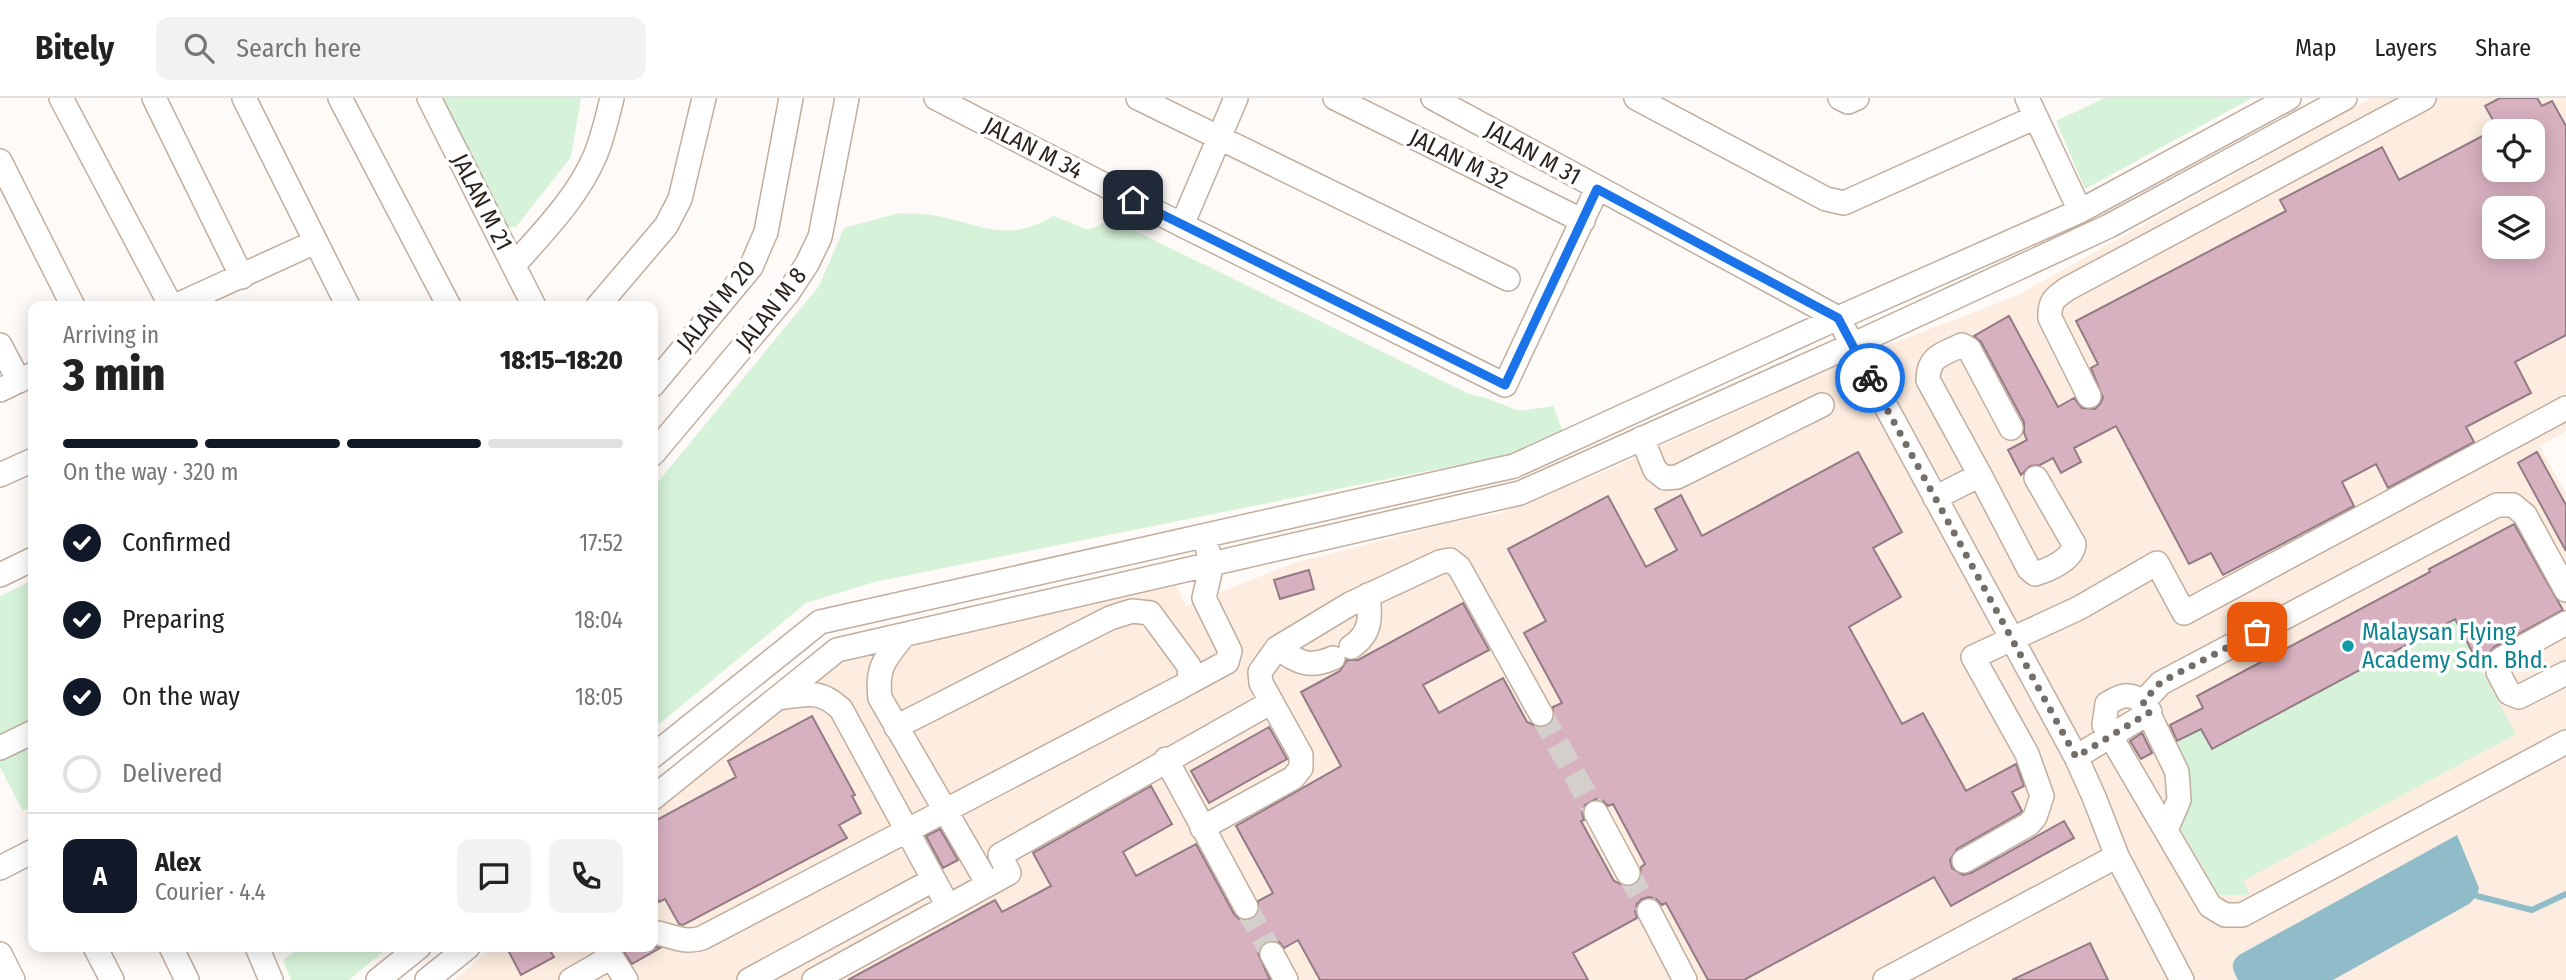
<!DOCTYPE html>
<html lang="en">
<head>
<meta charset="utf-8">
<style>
  :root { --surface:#fff; --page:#f2f2f2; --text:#222; --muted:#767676; --line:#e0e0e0; --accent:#111827 }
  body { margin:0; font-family:"Fira Sans Condensed",sans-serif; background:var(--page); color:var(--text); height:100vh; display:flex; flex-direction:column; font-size:26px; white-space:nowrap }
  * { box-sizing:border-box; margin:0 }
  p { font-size:23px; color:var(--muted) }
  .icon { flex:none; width:38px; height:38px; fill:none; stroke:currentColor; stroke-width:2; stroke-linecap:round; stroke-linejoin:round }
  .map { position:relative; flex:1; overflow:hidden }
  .panel { position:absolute; left:28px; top:203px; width:630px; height:651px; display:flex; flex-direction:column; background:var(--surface); border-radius:14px; box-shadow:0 4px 18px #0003 }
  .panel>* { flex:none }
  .buttons { position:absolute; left:2482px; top:21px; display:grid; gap:14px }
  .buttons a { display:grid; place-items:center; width:63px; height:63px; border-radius:14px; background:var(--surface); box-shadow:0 4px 18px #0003; font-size:35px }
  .pin { position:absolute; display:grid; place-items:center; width:60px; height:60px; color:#fff; margin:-30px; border-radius:14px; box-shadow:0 4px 10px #0006 }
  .courier { position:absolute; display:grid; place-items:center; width:70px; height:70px; margin:-35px; border:5px solid #1a73e8; border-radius:50%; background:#fff; color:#222; box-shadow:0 2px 9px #0007 }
  .headline em { font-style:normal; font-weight:800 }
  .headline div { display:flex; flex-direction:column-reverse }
  .headline { display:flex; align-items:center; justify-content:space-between; height:119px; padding:0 35px }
  h1 { font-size:46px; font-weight:800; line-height:52px }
  .bar { display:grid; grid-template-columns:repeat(4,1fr); gap:10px 7px; align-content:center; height:84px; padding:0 35px }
  .bar i { height:9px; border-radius:5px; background:var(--line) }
  .bar .active { background:var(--accent) }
  .bar p { grid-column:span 4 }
  .line { display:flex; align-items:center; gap:18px; padding:0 35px; border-top:2px solid var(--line) }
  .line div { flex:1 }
  .round { display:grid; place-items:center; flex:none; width:74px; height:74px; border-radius:14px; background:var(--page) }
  ol { padding:0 35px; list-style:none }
  li { display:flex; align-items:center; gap:21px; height:77px }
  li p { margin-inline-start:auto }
  li .icon { padding:7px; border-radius:50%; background:var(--accent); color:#fff; stroke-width:4 }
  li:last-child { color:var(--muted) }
  li i { width:38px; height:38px; border:4px solid var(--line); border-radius:50% }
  header { display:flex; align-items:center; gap:42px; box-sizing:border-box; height:98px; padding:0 35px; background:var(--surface); border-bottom:2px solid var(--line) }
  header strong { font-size:33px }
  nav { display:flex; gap:38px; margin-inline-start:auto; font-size:24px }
  .search { width:490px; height:63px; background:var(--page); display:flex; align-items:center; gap:18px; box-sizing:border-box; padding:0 24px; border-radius:14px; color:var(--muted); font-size:26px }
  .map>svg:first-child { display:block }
  .built { fill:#fdede0; fill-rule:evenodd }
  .green { fill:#d6f2d8 }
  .water { fill:#90bcc9 }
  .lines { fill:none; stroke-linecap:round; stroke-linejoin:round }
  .stream { stroke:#90bcc9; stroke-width:6 }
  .building { fill:#d8b1c1; stroke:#937b85; stroke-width:2; fill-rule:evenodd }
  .minor-tunnel { stroke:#d4cfcb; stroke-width:23; stroke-dasharray:23 11; stroke-linecap:butt }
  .minor-casing { stroke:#c1ad9e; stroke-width:26 }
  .minor { stroke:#fff; stroke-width:23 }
  .done { stroke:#746e69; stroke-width:7; stroke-dasharray:0 12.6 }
  .route { stroke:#1a73e8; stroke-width:9 }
  .culture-dot { fill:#0f9aa8; stroke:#fff; stroke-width:2.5 }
  .labels { text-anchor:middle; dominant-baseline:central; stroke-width:7; stroke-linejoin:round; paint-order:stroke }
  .street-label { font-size:24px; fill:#2a221d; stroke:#fff }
  .culture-label { font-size:24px; fill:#0d838f; stroke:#fff; text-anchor:start }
</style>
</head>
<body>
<header>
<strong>Bitely</strong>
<div class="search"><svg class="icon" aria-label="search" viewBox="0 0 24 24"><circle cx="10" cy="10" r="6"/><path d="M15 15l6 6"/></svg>Search here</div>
<nav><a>Map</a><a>Layers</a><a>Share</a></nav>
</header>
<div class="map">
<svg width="2566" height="882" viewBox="0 0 2566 882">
  <rect width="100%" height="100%" fill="#fefaf7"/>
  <path class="built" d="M2371 0H2566V333L2540 348 2566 396V882H454L493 849H653V716L811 586 843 565 900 544 1174 484 1186 508 1293 465 1457 423 1500 415 1610 371 1854 260 2016 198ZM2494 33H2532V72H2494ZM2494 110H2532V149H2494Z"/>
  <path class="green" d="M435 0H581L571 59 516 129 499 128Z
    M2105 0H2252L2085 91 2056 23Z
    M899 115C911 116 925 115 937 118 985 128 1007 145 1054 118L1088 132 1106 124H1117L1469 296 1489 301 1519 313 1553 308 1563 333 1512 356 874 484 806 505 653 631V390L819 188 844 130Z
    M33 482V708L23 713 0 669V498Z
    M2449 512 2516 636 2243 783 2250 797H2219L2181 732 2191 685 2176 644 2201 631 2212 650 2432 533Z
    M300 849H389L349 882H291L283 862Z"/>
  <path class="water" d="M2457 737 2479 790 2477 798 2469 806 2333 882H2238C2233 872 2229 866 2239 857Z"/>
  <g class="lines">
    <path class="stream" d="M2477 798 2532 812 2566 796"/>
  </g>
  <path class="building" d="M2500 0H2537L2542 8 2552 3 2566 28V237L2515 264 2531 295 2466 329 2474 344 2388 390 2376 366 2342 384 2354 408 2223 477 2211 455 2189 466 2116 328 2074 350 2081 364 2061 375 2053 360 2040 367 2030 368 2021 377 2008 352 2027 342 2024 335V324L1981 244 1974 238 2009 218 2058 309 2074 300 2082 310 2095 311 2100 306 2103 300 2091 270 2098 266 2076 223 2286 113 2280 102 2382 49 2399 82 2494 32V72H2532V33H2499L2485 8ZM2494 110H2532V149H2494Z
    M1858 354 1902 434 1873 450 1901 499 1849 529 1902 626 1923 615 1966 693 2016 666 2024 688 2012 694 2022 713 2020 715 1957 751 1950 762 1952 770 1963 777 1971 775 2064 723 2074 740 1951 808 1934 779 1744 882H1708L1666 805 1662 807 1656 801 1649 799 1642 801 1637 806 1635 813 1637 820 1573 855 1588 882H1320L1298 842 1284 850 1279 844 1272 842 1265 844 1258 855 1270 882H848L995 802 1002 814 1051 788 1033 755 1151 688 1172 726 1123 754 1136 778 1196 746 1234 816 1239 821 1252 822 1258 816V803L1273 795 1236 728 1341 668 1301 594 1340 573 1347 562H1358L1463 505 1489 552 1423 587 1439 615 1503 580 1527 624 1540 630 1547 628 1553 623V609L1562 605 1524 535 1546 523 1508 451 1608 398 1646 469 1677 452 1655 411 1681 397 1702 438ZM1596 701 1603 703 1608 708 1613 706 1645 766 1641 769 1640 782 1634 788 1627 789 1614 783 1581 723 1584 722 1582 714 1585 707Z
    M2537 354 2566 407V453L2518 365Z
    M2514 426 2563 512 2494 549 2488 557 2477 563 2455 521 2212 651 2201 631 2177 643 2170 627 2203 610 2197 598 2430 474 2429 471Z
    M1309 472 1314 491 1280 501 1274 482Z
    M812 618 855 697 852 698 861 715 839 727 847 740 683 827 679 826 665 801 659 804 653 792V724L736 679 728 663Z
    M1269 629 1287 661 1209 705 1191 673Z
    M2142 635 2152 655 2141 661 2130 643Z
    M940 731 958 762 943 770 926 738Z
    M2090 845 2108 882H2012Z
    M519 849H548L554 859 521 877 509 854Z
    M621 849H655L660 850 632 866Z"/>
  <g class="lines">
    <path class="minor-tunnel" d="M1541 616 1596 715
      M1628 775 1649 813
      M1246 809 1272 856"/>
    <defs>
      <path id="minor" d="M61 0 171 208
        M154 0 242 179
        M244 0 348 208
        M340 0 449 208
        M429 0 534 208
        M936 0 1182 127 1505 287 1597 91
        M1138 0 1508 181
        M1335 0 1583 123
        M1433 0 1838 220 2076 659 2094 699 2117 758
        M1636 0 1826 101 1844 105 2036 19
        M1840 0 1848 4 1857 0
        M2027 0 2080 113
        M0 63 73 208
        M1182 127 1236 0
        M514 167C544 133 577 100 595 58 603 39 607 20 612 0
        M175 208 315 144
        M598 208 666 128 680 101 704 0
        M0 247 19 283
        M653 287 751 169 766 134 791 0
        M0 292 33 276
        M2089 298 2050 220C2049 204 2054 200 2067 191L2424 0
        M1642 340 1655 372 1665 380 1677 379 1822 307
        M653 356 788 195 807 166 820 139 847 0
        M0 377 33 362
        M1980 377 2029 471 2035 476C2048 472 2073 462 2074 446L2036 380
        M1935 400 1980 377 1928 282C1928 258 1943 256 1962 247L1969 251 2011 330
        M0 477 33 461
        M2566 525 2501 561 2498 574 2509 595 2519 599 2566 575
        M904 537C886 560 876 568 880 600L988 786
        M1351 549C1371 536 1371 520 1368 497
        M1277 550C1299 564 1308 571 1333 560
        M1190 584 1227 564 1230 553 1204 500 1212 466 1208 453
        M778 600C806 597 819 590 841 611L948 808
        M2143 604 2161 585 2497 407H2513L2525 417 2566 492
        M0 650 33 634
        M653 658 820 524 1514 368 1838 220 2080 113 2289 0
        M2076 659 2150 614
        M1166 661 1246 809
        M653 700 837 552 1520 395 1852 247 2109 128 2345 0
        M1596 715 1628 775
        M1202 730 1293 680 1301 670V657L1261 585 1260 574 1277 550 1350 506 1440 464 1450 462 1459 469 1541 616
        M2166 732 2179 702 2177 674 2143 604C2128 594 2121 597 2107 606L2104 627 2210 808 2225 817H2242L2566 644
        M1964 763 2029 726 2035 719 2042 698 2027 656 1973 559 2079 510 2157 465 2184 515 2566 310
        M0 770 33 753
        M1649 813 1685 882
        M653 834C671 837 684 846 702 840L1181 589 1190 584 1189 568 1150 515 1132 513 1110 520 896 629
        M95 849 112 882
        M171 849 187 882
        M257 849 271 882
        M605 849 626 882
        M0 856 13 882
        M1272 856 1286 882
        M378 882 419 849
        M427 882 468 849
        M571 882 611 859
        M749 882 933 782
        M814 882 1009 775 1000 757 1270 605
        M1885 882 2117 758 2182 882"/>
    </defs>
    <use href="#minor" class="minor-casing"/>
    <use href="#minor" class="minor"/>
  </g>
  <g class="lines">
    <path class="done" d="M1870 280 2076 659 2150 614 2143 604 2161 584 2257 534"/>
    <path class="route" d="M1133 102 1505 287 1597 91 1838 220 1870 280"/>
  </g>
  <circle class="culture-dot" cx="2348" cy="548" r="7"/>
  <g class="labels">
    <g class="street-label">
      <text transform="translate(1033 50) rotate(27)">JALAN M 34</text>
      <text transform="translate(1533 55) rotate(29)">JALAN M 31</text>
      <text transform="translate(1459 61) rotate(26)">JALAN M 32</text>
      <text transform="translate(482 104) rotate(63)">JALAN M 21</text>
      <text transform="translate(716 208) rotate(-51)">JALAN M 20</text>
      <text transform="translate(771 211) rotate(-52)">JALAN M 8</text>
    </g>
    <g class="culture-label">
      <text x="2362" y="534">Malaysan Flying<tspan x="2362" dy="28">Academy Sdn. Bhd.</tspan></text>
    </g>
  </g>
</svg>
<div class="buttons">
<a><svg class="icon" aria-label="locate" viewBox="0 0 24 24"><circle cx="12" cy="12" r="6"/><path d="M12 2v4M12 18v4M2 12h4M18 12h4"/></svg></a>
<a><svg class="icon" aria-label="layers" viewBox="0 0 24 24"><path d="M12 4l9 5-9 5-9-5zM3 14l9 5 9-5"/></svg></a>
</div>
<div class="pin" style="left:2257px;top:534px;background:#ea580c"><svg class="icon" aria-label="bag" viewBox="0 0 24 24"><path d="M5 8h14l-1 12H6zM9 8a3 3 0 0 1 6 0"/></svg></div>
<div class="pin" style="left:1133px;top:102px;background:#1f2937"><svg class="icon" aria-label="home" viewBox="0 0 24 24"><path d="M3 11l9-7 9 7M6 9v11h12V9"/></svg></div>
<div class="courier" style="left:1870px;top:280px"><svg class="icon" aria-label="bike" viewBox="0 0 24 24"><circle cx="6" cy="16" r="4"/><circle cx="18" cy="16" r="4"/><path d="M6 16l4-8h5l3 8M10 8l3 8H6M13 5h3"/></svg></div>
<section class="panel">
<div class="headline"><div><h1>3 min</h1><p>Arriving in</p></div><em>18:15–18:20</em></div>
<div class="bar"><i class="active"></i><i class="active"></i><i class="active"></i><i></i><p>On the way · 320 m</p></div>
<ol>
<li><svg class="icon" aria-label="check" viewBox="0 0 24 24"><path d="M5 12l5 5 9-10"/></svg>Confirmed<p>17:52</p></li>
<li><svg class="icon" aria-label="check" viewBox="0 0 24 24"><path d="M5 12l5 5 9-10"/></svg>Preparing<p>18:04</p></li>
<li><svg class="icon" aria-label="check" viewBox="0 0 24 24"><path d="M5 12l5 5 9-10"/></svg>On the way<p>18:05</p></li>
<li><i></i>Delivered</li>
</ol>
<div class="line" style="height:126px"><b class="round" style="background:var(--accent);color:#fff">A</b><div><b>Alex</b><p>Courier · 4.4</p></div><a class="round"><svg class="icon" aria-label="chat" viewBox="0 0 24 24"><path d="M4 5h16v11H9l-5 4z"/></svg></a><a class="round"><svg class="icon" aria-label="phone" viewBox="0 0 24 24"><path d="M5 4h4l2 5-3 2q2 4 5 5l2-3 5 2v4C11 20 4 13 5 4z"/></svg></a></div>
</section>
</div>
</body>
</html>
